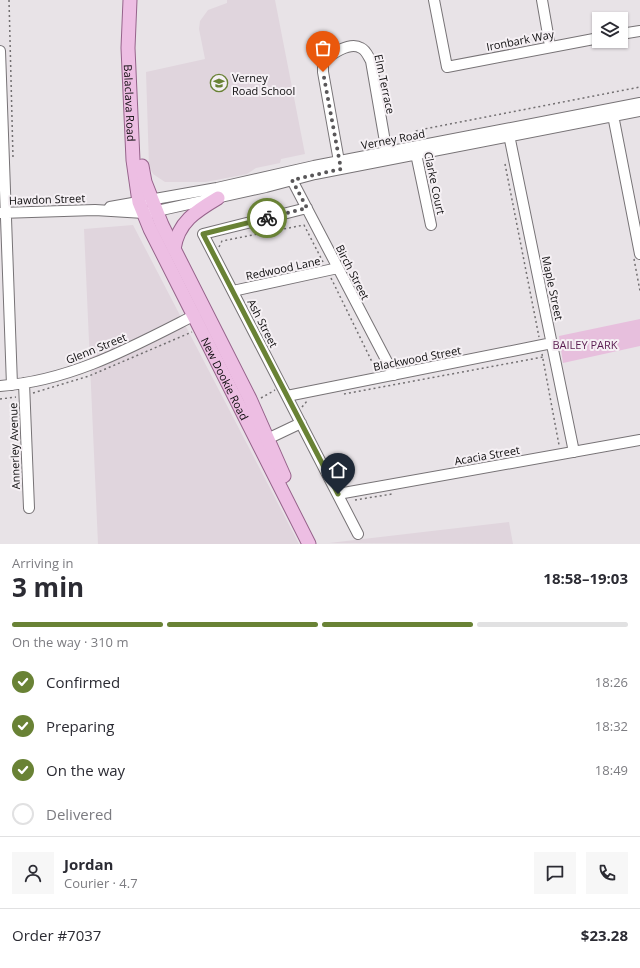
<!DOCTYPE html>
<html lang="en">
<head>
<meta charset="utf-8">
<style>
  :root { --surface:#fff; --page:#f7f7f7; --text:#2b2b33; --muted:#7c7c81; --line:#e1e1e2; --accent:#698235 }
  body { margin:0; font-family:"Open Sans",sans-serif; background:var(--page); color:var(--text); height:100vh; display:flex; flex-direction:column; font-size:15px; white-space:nowrap }
  * { box-sizing:border-box; margin:0 }
  p { font-size:13px; color:var(--muted) }
  .icon { flex:none; width:22px; height:22px; fill:none; stroke:currentColor; stroke-width:2; stroke-linecap:round; stroke-linejoin:round }
  .map { position:relative; height:544px; overflow:hidden }
  .details { display:flex; flex-direction:column; background:var(--surface); flex:1 }
  .details>* { flex:none }
  .buttons { position:absolute; left:592px; top:12px; display:grid; gap:8px }
  .buttons a { display:grid; place-items:center; width:36px; height:36px; border-radius:0px; background:var(--surface); box-shadow:0 1px 3px #0004; font-size:20px }
  .pin { position:absolute; display:grid; place-items:center; width:34px; height:34px; color:#fff; margin:-41px -17px; border-radius:50% 50% 50% 0; rotate:-45deg; box-shadow:0 0 4px #0007 }
  .pin .icon { rotate:45deg }
  .courier { position:absolute; display:grid; place-items:center; width:40px; height:40px; margin:-20px; border:3px solid #698235; border-radius:50%; background:#fff; color:#222; box-shadow:0 1px 5px #0007 }
  .head em { font-style:normal; font-weight:700 }
  .head div { display:flex; flex-direction:column-reverse }
  .head { display:flex; align-items:center; justify-content:space-between; height:68px; padding:0 12px }
  h1 { font-size:26px; font-weight:700; line-height:30px }
  .bar { display:grid; grid-template-columns:repeat(4,1fr); gap:6px 4px; align-content:center; height:48px; padding:0 12px }
  .bar i { height:5px; border-radius:3px; background:var(--line) }
  .bar .active { background:var(--accent) }
  .bar p { grid-column:span 4 }
  .line { display:flex; align-items:center; gap:10px; padding:0 12px; border-top:1px solid var(--line) }
  .line div { flex:1 }
  .round { display:grid; place-items:center; flex:none; width:42px; height:42px; border-radius:0px; background:var(--page) }
  ol { padding:0 12px; list-style:none }
  li { display:flex; align-items:center; gap:12px; height:44px }
  li p { margin-inline-start:auto }
  li .icon { padding:4px; border-radius:50%; background:var(--accent); color:#fff; stroke-width:4 }
  li:last-child { color:var(--muted) }
  li i { width:22px; height:22px; border:2px solid var(--line); border-radius:50% }
  .map>svg:first-child { display:block }
  .built { fill:#e0d5dd }
  .green { fill:#e7bfdd }
  .lines { fill:none; stroke-linecap:round; stroke-linejoin:round }
  .minor-casing { stroke:#777376; stroke-width:12 }
  .major-casing { stroke:#96638b; stroke-width:15 }
  .path { stroke:#726f71; stroke-width:1.5; stroke-dasharray:2 3; stroke-linecap:butt }
  .minor { stroke:#fff; stroke-width:10 }
  .major { stroke:#edbee3; stroke-width:13 }
  .done { stroke:#595759; stroke-width:4; stroke-dasharray:0 7.2 }
  .route { stroke:#698235; stroke-width:5 }
  .labels { text-anchor:middle; dominant-baseline:central; stroke-width:4; stroke-linejoin:round; paint-order:stroke }
  .street-label { font-size:11px; fill:#0c0b0c; stroke:#f5f0f4 }
  .poi-label { font-size:11px; fill:#0c0b0c; stroke:#f5f0f4; text-anchor:start }
  .park-label { font-size:11px; fill:#5b1d51; stroke:#f5f0f4 }
</style>
</head>
<body>
<div class="map">
<svg width="640" height="544" viewBox="0 0 640 544">
  <rect width="100%" height="100%" fill="#e8e3e7"/>
  <path class="built" d="M227 0H275L305 154 281 159 280 163 256 168 247 174 206 182H165L153 174 149 166 146 72 205 59 199 29 200 21 208 10 227 3Z
    M133 225 299 544H98L84 229Z
    M509 522 513 544 329 543Z"/>
  <path class="green" d="M640 319V346L563 363 559 336Z"/>
  <g class="lines">
    <defs>
      <path id="minor" d="M434 0 447 67 599 38
        M542 0 550 46
        M621 34 640 31
        M0 51 12 385
        M612 110 640 254
        M508 130 574 452
        M415 149 431 225
        M340 167 323 72V62C331 54 350 41 361 48 366 50 368 56 371 61L388 159
        M292 180 394 375
        M110 207 217 188 314 166 640 103
        M307 208 203 234 358 534
        M0 213 95 210 144 213 157 211 266 187 315 174 640 111
        M233 291 338 268
        M24 383 29 508
        M0 386C71 381 132 347 195 315
        M287 396 552 343
        M261 442 301 423
        M338 494 640 440"/>
      <g id="major">
        <path id="s1" d="M130 0 128 48 133 160 139 202 150 229 309 544"/>
        <path d="M142 166 145 182 162 225 250 399 284 476"/>
        <path d="M174 249C178 222 196 211 218 198"/>
      </g>
    </defs>
    <use href="#minor" class="minor-casing"/>
    <use href="#major" class="major-casing"/>
    <path class="path" d="M9 0 13 158
      M410 139 414 132 419 130 640 87
      M505 164 539 337
      M219 247 222 241 304 225 323 262
      M634 259 640 291
      M331 278 376 370
      M542 354 559 445
      M33 393 89 376 192 332
      M344 394 543 357
      M261 398 275 390
      M0 399 16 397
      M302 407 307 401
      M355 500 392 494"/>
    <use href="#minor" class="minor"/>
    <use href="#major" class="major"/>
  </g>
  <g class="lines">
    <path class="done" d="M267 218 307 208 292 180 341 169 323 72"/>
    <path class="route" d="M267 218 203 234 338 494"/>
  </g>
  <defs>
    <symbol id="school-ring" viewBox="-11 -11 22 22"><circle r="9.5" fill="#f5f0f4" stroke="#698235" stroke-width="1.5"/><path d="M0-5L7-2L0 1L-7-2ZM-4 1L0 2.5L4 1V4Q0 6-4 4Z" fill="#698235"/></symbol>
  </defs>
  <g fill-rule="evenodd">
    <use href="#school-ring" x="209" y="73" width="20" height="20"/>
  </g>
  <g class="labels">
    <g class="street-label">
      <text transform="translate(520 40) rotate(-11)">Ironbark Way</text>
      <text transform="translate(385 84) rotate(78)">Elm Terrace</text>
      <text stroke="none"><textPath href="#s1" startOffset="103">Balaclava Road</textPath></text>
      <text transform="translate(393 139) rotate(-11)">Verney Road</text>
      <text transform="translate(435 183) rotate(78)">Clarke Court</text>
      <text transform="translate(47 199) rotate(-2)">Hawdon Street</text>
      <text transform="translate(283 268) rotate(-12)">Redwood Lane</text>
      <text transform="translate(353 272) rotate(63)">Birch Street</text>
      <text transform="translate(553 288) rotate(78)">Maple Street</text>
      <text transform="translate(263 323) rotate(63)">Ash Street</text>
      <text transform="translate(96 348) rotate(-22)">Glenn Street</text>
      <text transform="translate(417 358) rotate(-11)">Blackwood Street</text>
      <text stroke="none"><textPath href="#s1" startOffset="399">New Dookie Road</textPath></text>
      <text transform="translate(14 446) rotate(-92)">Annerley Avenue</text>
      <text transform="translate(487 455) rotate(-10)">Acacia Street</text>
    </g>
    <g class="poi-label">
      <text x="232" y="77">Verney<tspan x="232" dy="13">Road School</tspan></text>
    </g>
    <g class="park-label">
      <text x="585" y="344">BAILEY PARK</text>
    </g>
  </g>
</svg>
<div class="buttons">
<a><svg class="icon" aria-label="layers" viewBox="0 0 24 24"><path d="M12 4l9 5-9 5-9-5zM3 14l9 5 9-5"/></svg></a>
</div>
<div class="pin" style="left:323px;top:72px;background:#ea580c"><svg class="icon" aria-label="bag" viewBox="0 0 24 24"><path d="M5 8h14l-1 12H6zM9 8a3 3 0 0 1 6 0"/></svg></div>
<div class="pin" style="left:338px;top:494px;background:#1f2937"><svg class="icon" aria-label="home" viewBox="0 0 24 24"><path d="M3 11l9-7 9 7M6 9v11h12V9"/></svg></div>
<div class="courier" style="left:267px;top:218px"><svg class="icon" aria-label="bike" viewBox="0 0 24 24"><circle cx="6" cy="16" r="4"/><circle cx="18" cy="16" r="4"/><path d="M6 16l4-8h5l3 8M10 8l3 8H6M13 5h3"/></svg></div>
</div>
<section class="details">
<div class="head"><div><h1>3 min</h1><p>Arriving in</p></div><em>18:58–19:03</em></div>
<div class="bar"><i class="active"></i><i class="active"></i><i class="active"></i><i></i><p>On the way · 310 m</p></div>
<ol>
<li><svg class="icon" aria-label="check" viewBox="0 0 24 24"><path d="M5 12l5 5 9-10"/></svg>Confirmed<p>18:26</p></li>
<li><svg class="icon" aria-label="check" viewBox="0 0 24 24"><path d="M5 12l5 5 9-10"/></svg>Preparing<p>18:32</p></li>
<li><svg class="icon" aria-label="check" viewBox="0 0 24 24"><path d="M5 12l5 5 9-10"/></svg>On the way<p>18:49</p></li>
<li><i></i>Delivered</li>
</ol>
<div class="line" style="height:72px"><a class="round"><svg class="icon" aria-label="person" viewBox="0 0 24 24"><circle cx="12" cy="8" r="4"/><path d="M4 21q1-7 8-7t8 7"/></svg></a><div><b>Jordan</b><p>Courier · 4.7</p></div><a class="round"><svg class="icon" aria-label="chat" viewBox="0 0 24 24"><path d="M4 5h16v11H9l-5 4z"/></svg></a><a class="round"><svg class="icon" aria-label="phone" viewBox="0 0 24 24"><path d="M5 4h4l2 5-3 2q2 4 5 5l2-3 5 2v4C11 20 4 13 5 4z"/></svg></a></div>
<div class="line" style="height:52px"><div>Order #7037</div><b>$23.28</b></div>
</section>
</body>
</html>
